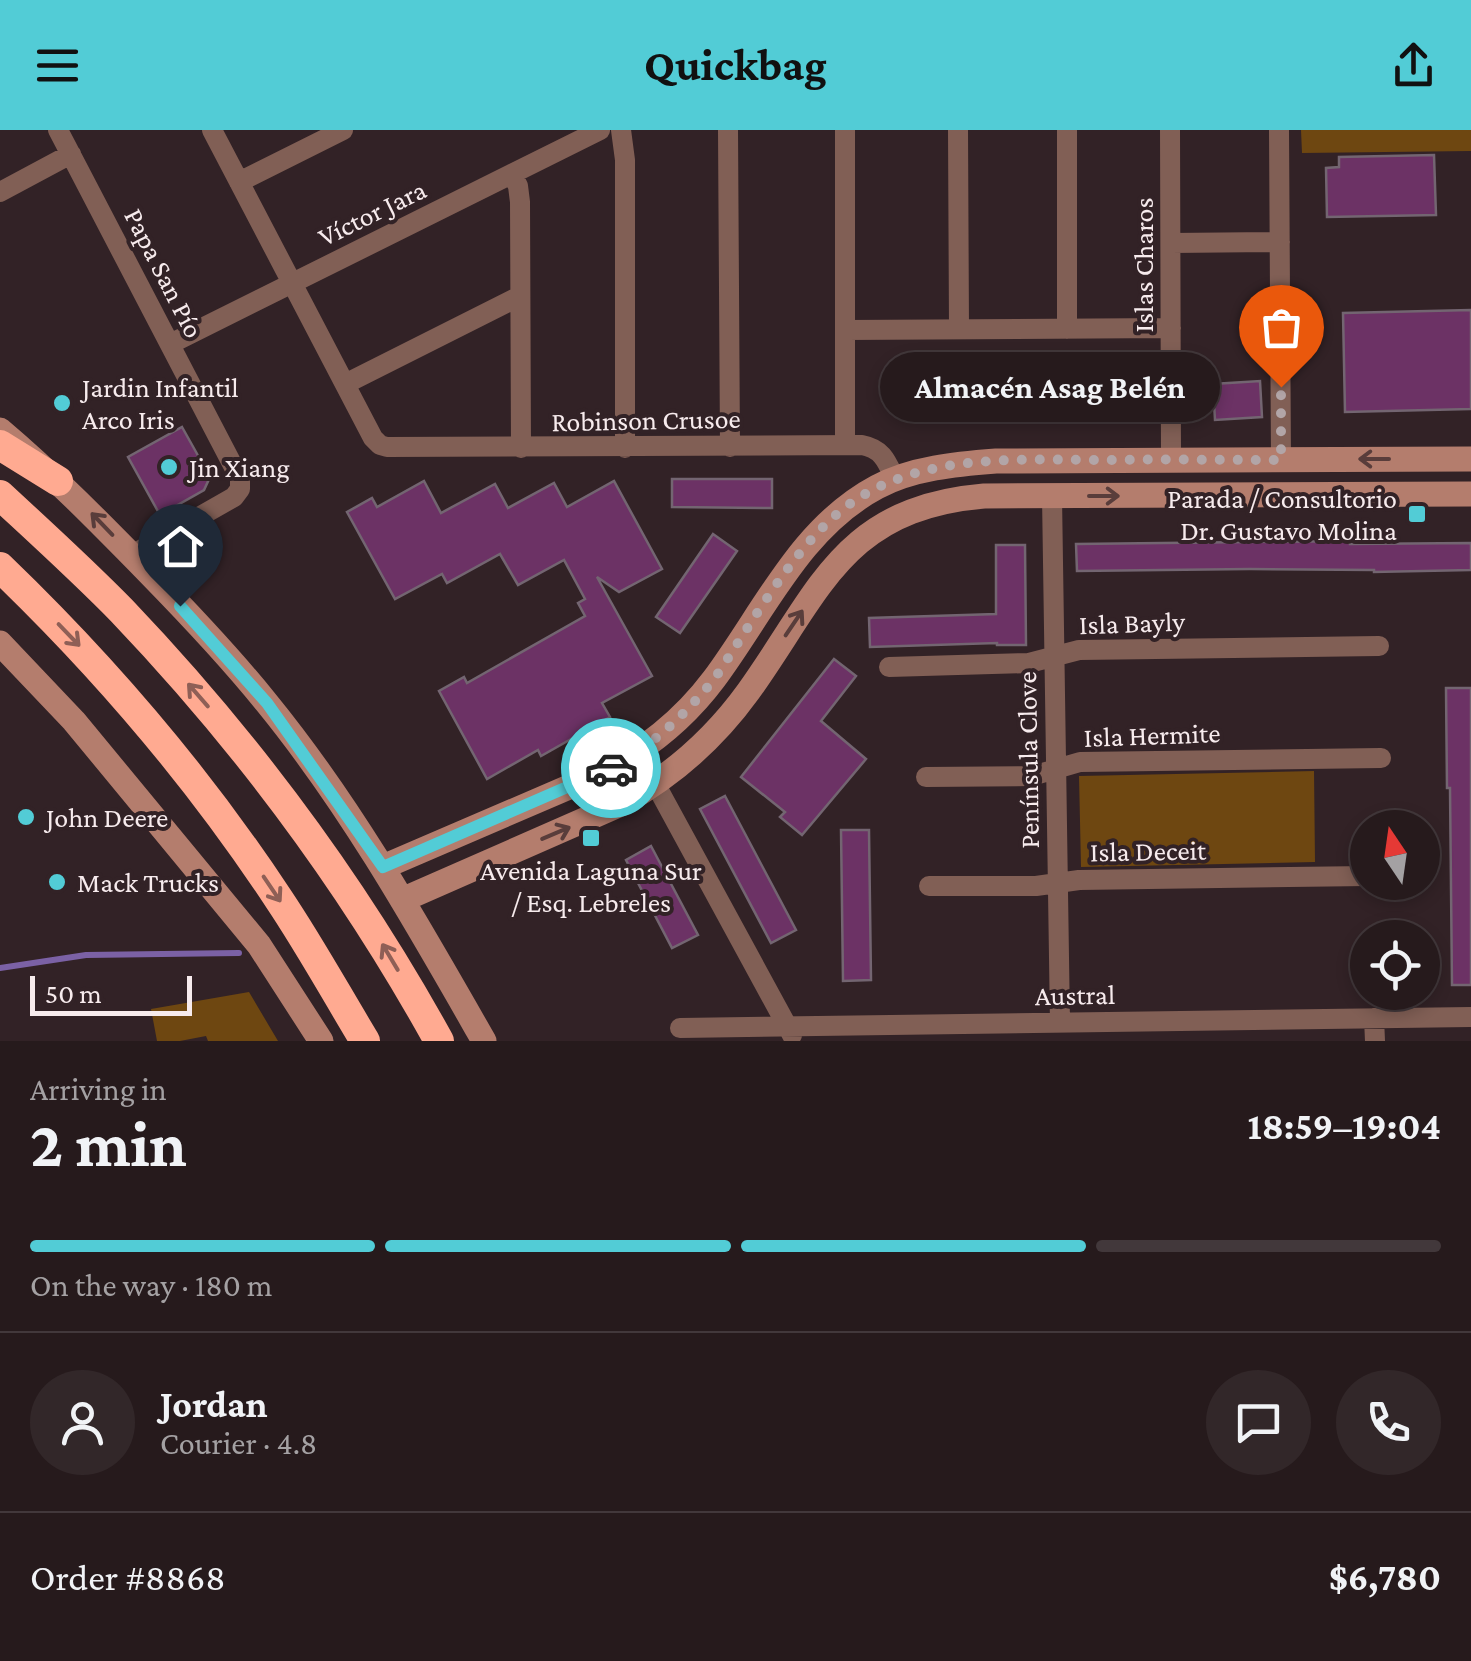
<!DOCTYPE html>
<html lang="en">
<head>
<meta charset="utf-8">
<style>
  :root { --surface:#261a1c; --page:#322729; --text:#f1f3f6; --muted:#a4a1a3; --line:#42383b; --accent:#52ccd6 }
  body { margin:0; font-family:"Crimson Pro",serif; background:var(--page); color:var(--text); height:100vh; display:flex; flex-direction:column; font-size:38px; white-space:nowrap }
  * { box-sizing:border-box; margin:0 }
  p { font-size:32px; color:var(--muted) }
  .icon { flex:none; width:55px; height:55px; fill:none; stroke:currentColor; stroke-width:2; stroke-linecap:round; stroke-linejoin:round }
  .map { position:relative; height:911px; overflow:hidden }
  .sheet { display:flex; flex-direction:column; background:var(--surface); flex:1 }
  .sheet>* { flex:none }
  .needle { width:65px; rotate:347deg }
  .buttons { position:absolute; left:1350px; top:680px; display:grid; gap:20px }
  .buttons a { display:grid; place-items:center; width:90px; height:90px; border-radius:50%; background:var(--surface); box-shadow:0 5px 15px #0003,0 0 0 2px var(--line); font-size:50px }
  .scale { position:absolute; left:30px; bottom:25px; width:162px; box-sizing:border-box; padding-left:10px; border:5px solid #f7ebed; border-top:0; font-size:28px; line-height:35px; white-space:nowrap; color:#f7ebed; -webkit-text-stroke:8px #322226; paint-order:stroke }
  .pin { position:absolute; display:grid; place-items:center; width:85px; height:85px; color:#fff; margin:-102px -42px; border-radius:50% 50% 50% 0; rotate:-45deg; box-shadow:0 0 10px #0007 }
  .pin .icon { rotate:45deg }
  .courier { position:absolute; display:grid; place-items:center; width:100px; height:100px; margin:-50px; border:8px solid #52ccd6; border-radius:50%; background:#fff; color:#222; box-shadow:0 2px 12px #0007 }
  .bubble { position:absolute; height:70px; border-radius:35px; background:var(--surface); box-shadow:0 5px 15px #0003,0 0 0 2px var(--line); font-size:32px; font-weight:700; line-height:70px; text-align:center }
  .overview em { font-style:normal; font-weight:700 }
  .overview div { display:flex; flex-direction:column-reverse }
  .overview { display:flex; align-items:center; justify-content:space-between; height:170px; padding:0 30px }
  h1 { font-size:65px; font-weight:700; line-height:75px }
  .bar { display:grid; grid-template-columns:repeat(4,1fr); gap:15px 10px; align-content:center; height:120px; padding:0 30px }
  .bar i { height:12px; border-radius:8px; background:var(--line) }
  .bar .on { background:var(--accent) }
  .bar p { grid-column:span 4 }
  .line { display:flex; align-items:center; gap:25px; padding:0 30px; border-top:2px solid var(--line) }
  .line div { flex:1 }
  .round { display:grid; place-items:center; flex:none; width:105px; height:105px; border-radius:52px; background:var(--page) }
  header { display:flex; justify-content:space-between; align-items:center; height:130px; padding:0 30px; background:var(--accent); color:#111; font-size:45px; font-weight:700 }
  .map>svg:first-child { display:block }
  .green { fill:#6e4711 }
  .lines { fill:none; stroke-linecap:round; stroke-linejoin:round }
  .stream { stroke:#7b61a5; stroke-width:6 }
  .building { fill:#6c3265; stroke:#736571; stroke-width:2.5 }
  .street { stroke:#815f55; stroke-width:20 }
  .secondary { stroke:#b47d6d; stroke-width:25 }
  .highway { stroke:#ffaa91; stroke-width:30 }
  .oneway { stroke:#593d3b }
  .oneway2 { stroke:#8e5f56 }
  .done { stroke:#b2a5a7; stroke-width:10; stroke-dasharray:0 18 }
  .route { stroke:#52ccd6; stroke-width:12 }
  .poi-dot { fill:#52ccd6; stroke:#322226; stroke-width:4 }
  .labels { text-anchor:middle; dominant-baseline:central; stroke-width:8; stroke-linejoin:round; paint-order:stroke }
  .street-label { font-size:28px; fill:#f7ebed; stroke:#322226 }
  .poi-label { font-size:28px; fill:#f7ebed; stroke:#322226; text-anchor:start }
</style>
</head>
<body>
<header><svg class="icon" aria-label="menu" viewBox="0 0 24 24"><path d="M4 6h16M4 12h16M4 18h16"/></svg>Quickbag<svg class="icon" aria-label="share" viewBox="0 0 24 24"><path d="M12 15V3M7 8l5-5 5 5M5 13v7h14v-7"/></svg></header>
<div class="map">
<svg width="1471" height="911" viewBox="0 0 1471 911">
  <rect width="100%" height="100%" fill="#322226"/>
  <path class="green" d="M1301 0H1471V21L1302 23Z
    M1314 641 1315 732 1081 737 1079 646Z
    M249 862 278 911H208L206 906 180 911H157L151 879Z"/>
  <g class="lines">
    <path class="stream" d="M0 838 86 825 239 823"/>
  </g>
  <path class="building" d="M1434 25 1436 85 1327 87 1326 38 1339 37V27Z
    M1471 180V279L1345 282 1343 183Z
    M1260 251 1262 287 1215 290 1213 254Z
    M182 297 210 347 204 360 160 385 128 327Z
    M672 349H772V378L672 377Z
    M424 351 441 383 495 354 508 378 554 353 567 377 614 351 662 439 619 462 597 447 652 546 602 573 610 587 541 626 538 620 487 649 439 561 464 547 467 553 585 486 578 473 585 469 564 430 518 455 500 424 447 453 442 444 395 469 347 382 372 368 377 377Z
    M713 404 737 421 680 503 656 487Z
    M1350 411V414L1471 413V440L1374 442V440L1250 439 1077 441 1076 414Z
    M996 415H1025L1026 515H997V513L870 517 869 488 996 484Z
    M834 529 856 546 821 591 866 629 802 705 780 687 785 682 741 647Z
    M1446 558H1471V855H1452L1450 658H1447Z
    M725 666 796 800 771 813 700 679Z
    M841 700H869L871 850 843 851Z
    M651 716 698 805 672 818 626 730Z"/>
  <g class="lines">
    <path class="street" d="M58 0 240 349V359L234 367 132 425
      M212 0 373 308 380 315 387 317 862 315C883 319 887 332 895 349
      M621 0 625 30V318
      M728 0 730 317
      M845 0V315
      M958 0 959 199
      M1067 0V199
      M1170 0 1171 329
      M1279 0 1281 330
      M512 44 518 56 520 72 521 318
      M239 52 343 0
      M0 62 71 24
      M1171 113 1280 112
      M846 200 1171 198
      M170 214 600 0
      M345 254 520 166
      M1052 366 1060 893
      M889 537 1029 533 1079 520 1379 516
      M638 622 792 905
      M926 647 1032 646 1080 632 1381 628
      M929 756H1036L1079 750 1368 746
      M1374 888 1375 911
      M680 898 1471 887"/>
    <path class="secondary" d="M0 300C52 344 100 393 148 442 189 484 229 526 266 572 351 676 417 794 484 911
      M0 513 74 591 259 815 321 911
      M383 737 590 648C639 625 681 593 714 549 764 482 800 398 877 357 912 338 957 334 996 331L1471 329
      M402 770 623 673C673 645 714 609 748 562 820 462 842 378 984 366L1471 364"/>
    <path class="highway" d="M0 315 58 351
      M0 365C41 403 83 441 122 481 245 610 353 755 439 911
      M0 437C104 537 198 647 278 768 309 814 336 863 365 911"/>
  </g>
  <defs><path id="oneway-shaft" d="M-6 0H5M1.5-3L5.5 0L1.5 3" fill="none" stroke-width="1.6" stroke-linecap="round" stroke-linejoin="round" transform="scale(2.5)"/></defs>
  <g class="oneway">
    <use href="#oneway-shaft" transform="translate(1374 329) rotate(180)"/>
    <use href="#oneway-shaft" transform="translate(1104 366)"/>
    <use href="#oneway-shaft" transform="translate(102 394) rotate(-134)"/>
    <use href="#oneway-shaft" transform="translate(794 493) rotate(-56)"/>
    <use href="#oneway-shaft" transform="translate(556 703) rotate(-23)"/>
  </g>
  <g class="oneway2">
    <use href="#oneway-shaft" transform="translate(69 505) rotate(46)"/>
    <use href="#oneway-shaft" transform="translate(198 565) rotate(-131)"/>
    <use href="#oneway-shaft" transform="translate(272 759) rotate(56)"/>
    <use href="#oneway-shaft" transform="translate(390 827) rotate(-121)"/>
  </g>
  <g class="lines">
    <path class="done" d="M611 638C653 615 685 585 715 548 750 496 790 424 837 384 911 321 1016 330 1107 330 1165 329 1223 330 1281 330V257"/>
    <path class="route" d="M180 476 267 573 383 737 611 638"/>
  </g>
  <g class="poi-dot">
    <circle cx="62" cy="273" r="10"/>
    <circle cx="169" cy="337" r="10"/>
    <rect x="1407" y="374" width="20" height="20" rx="5"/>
    <circle cx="26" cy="687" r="10"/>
    <rect x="581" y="698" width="20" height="20" rx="5"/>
    <circle cx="57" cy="752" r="10"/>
  </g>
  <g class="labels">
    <g class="street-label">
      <text transform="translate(372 83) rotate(-26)">Víctor Jara</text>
      <text transform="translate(1143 135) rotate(-90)">Islas Charos</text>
      <text transform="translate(164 143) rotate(63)">Papa San Pío</text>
      <text transform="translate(646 290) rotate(-1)">Robinson Crusoe</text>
      <text transform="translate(1132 493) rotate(-2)">Isla Bayly</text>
      <text transform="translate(1152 605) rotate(-2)">Isla Hermite</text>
      <text transform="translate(1028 630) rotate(-91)">Península Clove</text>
      <text transform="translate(1148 721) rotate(-1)">Isla Deceit</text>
      <text transform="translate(1075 865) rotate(-1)">Austral</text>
    </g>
    <g class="poi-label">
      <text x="82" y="257">Jardin Infantil<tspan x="82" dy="32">Arco Iris</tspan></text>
      <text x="189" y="337">Jin Xiang</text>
      <text x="1397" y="368" text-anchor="end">Parada / Consultorio<tspan x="1397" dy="32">Dr. Gustavo Molina</tspan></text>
      <text x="46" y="687">John Deere</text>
      <text x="591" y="740" text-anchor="middle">Avenida Laguna Sur<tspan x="591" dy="32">/ Esq. Lebreles</tspan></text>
      <text x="77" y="752">Mack Trucks</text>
    </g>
  </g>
</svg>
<div class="buttons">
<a><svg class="needle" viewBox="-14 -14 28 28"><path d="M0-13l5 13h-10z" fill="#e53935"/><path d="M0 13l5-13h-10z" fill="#a4a1a3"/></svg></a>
<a><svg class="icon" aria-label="locate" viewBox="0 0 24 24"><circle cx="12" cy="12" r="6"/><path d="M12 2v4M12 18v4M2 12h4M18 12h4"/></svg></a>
</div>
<div class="scale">50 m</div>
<div class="pin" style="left:1281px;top:257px;background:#ea580c"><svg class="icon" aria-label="bag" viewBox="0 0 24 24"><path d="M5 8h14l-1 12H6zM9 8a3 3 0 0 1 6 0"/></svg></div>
<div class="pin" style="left:180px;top:476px;background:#1f2937"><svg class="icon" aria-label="home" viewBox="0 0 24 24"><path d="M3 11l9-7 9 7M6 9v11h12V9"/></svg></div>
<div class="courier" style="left:611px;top:638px"><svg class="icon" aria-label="car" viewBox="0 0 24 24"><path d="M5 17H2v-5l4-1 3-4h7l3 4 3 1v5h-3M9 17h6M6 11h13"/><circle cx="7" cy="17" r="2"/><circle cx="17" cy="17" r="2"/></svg></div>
<div class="bubble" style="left:880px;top:222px;width:340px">Almacén Asag Belén</div>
</div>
<section class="sheet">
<div class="overview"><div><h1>2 min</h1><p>Arriving in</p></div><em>18:59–19:04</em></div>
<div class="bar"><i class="on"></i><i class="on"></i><i class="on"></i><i></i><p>On the way · 180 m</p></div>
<div class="line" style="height:180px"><a class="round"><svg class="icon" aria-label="person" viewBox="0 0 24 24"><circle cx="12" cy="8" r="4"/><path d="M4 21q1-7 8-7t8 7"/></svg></a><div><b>Jordan</b><p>Courier · 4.8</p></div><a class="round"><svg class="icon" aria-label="chat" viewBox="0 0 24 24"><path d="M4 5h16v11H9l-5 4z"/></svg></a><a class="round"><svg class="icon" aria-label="phone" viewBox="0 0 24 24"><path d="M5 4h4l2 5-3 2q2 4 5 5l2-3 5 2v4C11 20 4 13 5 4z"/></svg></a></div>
<div class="line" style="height:130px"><div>Order #8868</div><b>$6,780</b></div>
</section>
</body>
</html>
